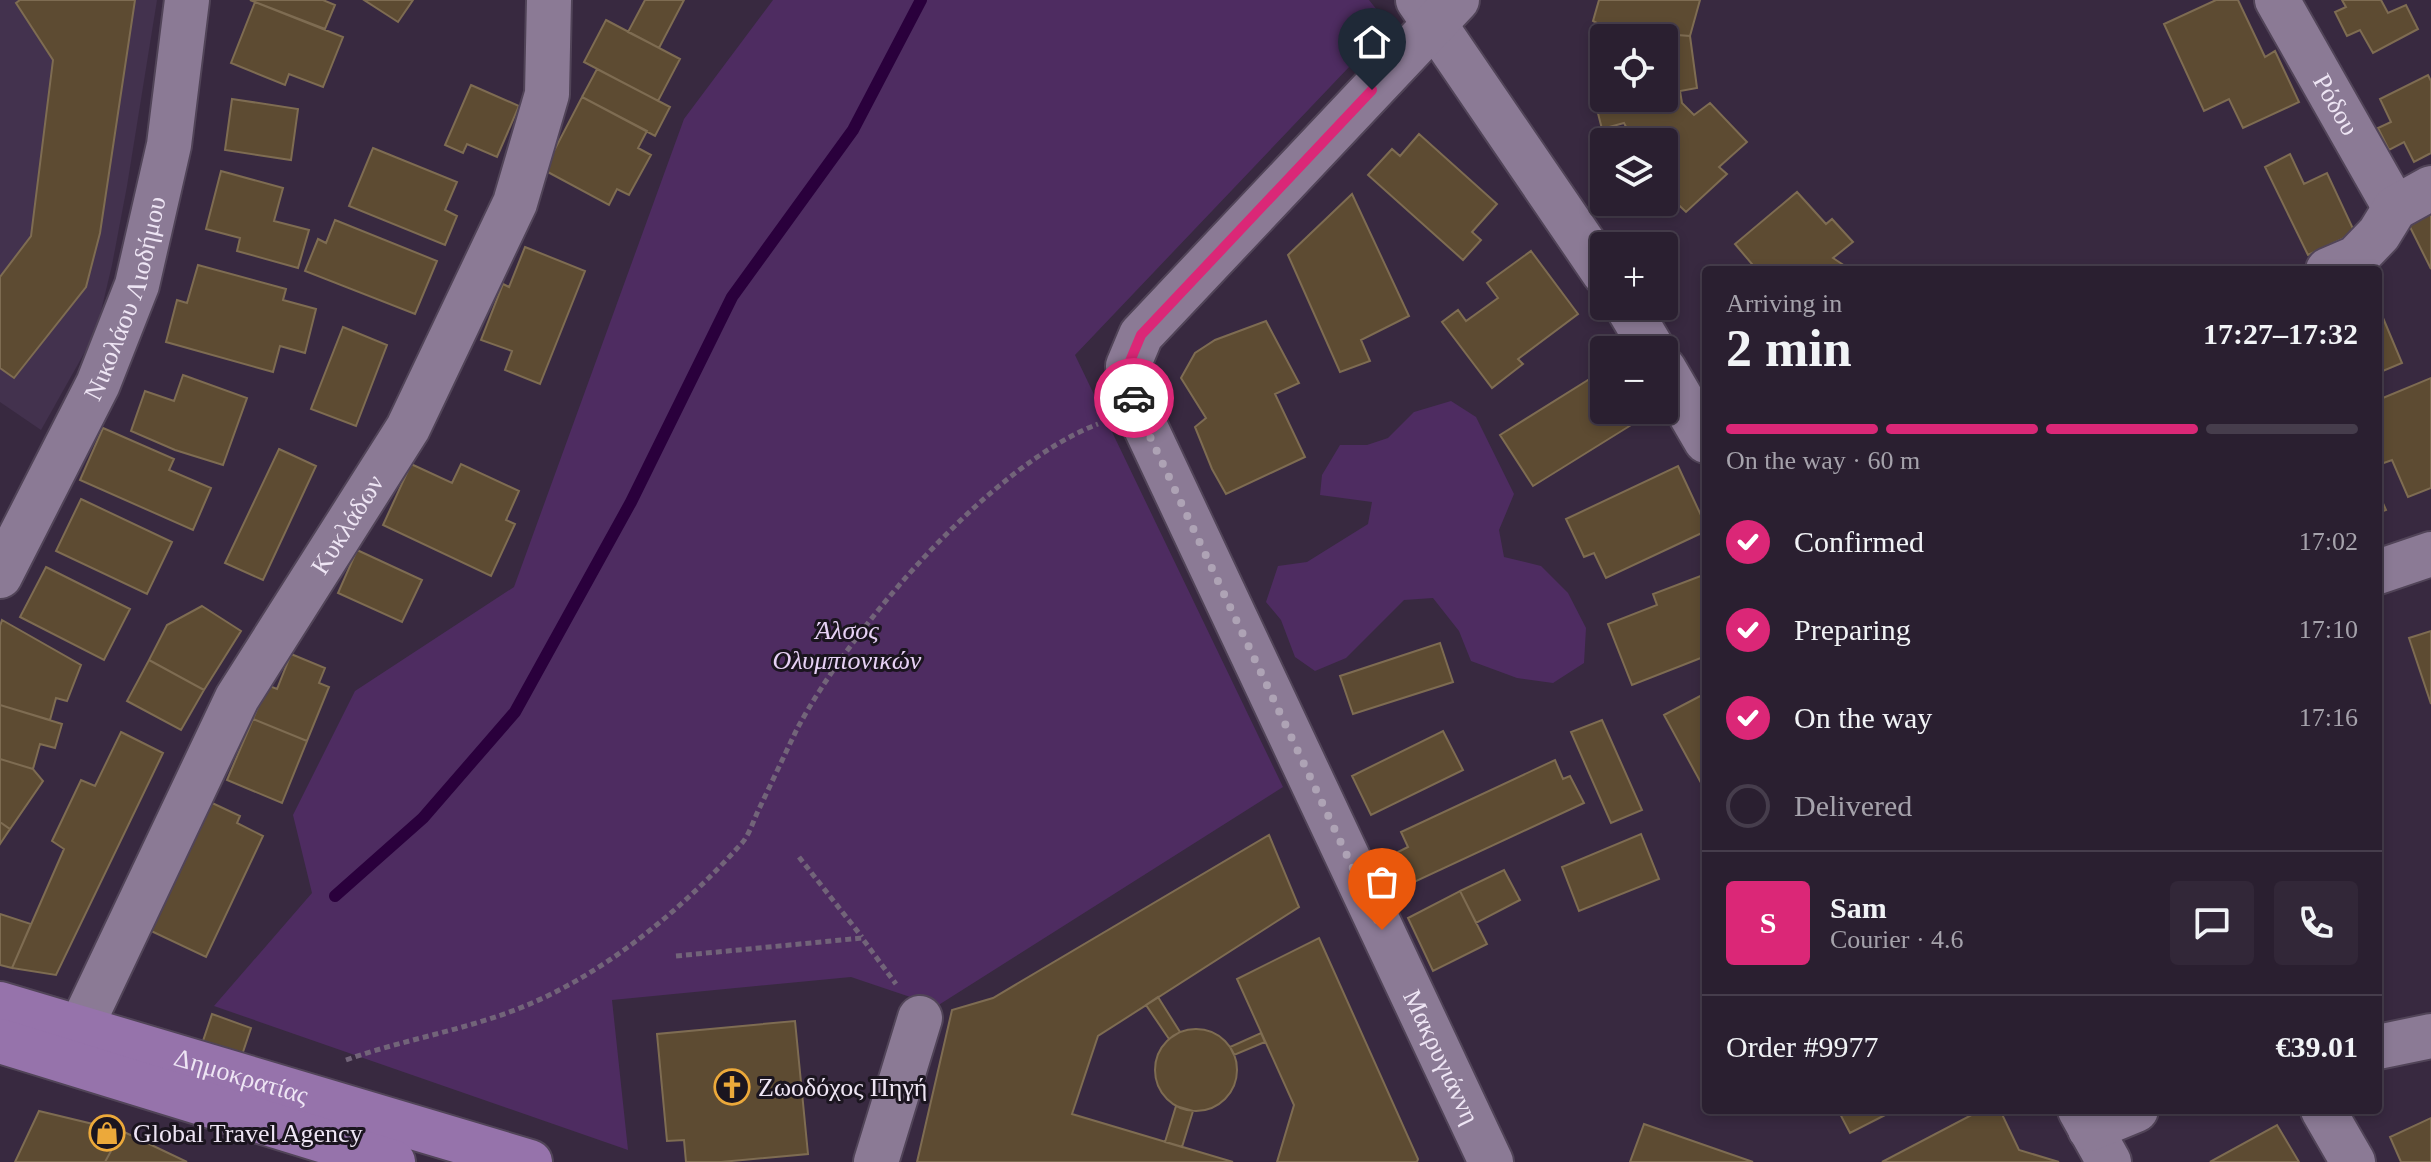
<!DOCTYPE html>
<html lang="en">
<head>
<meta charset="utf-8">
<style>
  :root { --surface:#2a1f30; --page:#322738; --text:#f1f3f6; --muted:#a5a2ab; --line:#463d4c; --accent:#db2777 }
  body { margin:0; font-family:Georgia,serif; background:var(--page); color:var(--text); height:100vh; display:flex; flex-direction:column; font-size:30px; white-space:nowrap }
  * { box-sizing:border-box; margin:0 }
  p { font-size:26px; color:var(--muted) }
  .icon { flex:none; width:44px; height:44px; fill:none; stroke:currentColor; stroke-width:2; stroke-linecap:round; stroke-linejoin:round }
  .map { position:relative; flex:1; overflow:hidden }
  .sheet { position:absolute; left:1702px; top:266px; width:680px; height:848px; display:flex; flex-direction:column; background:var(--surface); border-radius:8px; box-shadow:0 4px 12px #0003,0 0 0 2px var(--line) }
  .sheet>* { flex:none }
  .buttons { position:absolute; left:1590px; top:24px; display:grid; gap:16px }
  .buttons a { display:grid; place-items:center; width:88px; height:88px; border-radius:8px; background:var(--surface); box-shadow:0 4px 12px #0003,0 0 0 2px var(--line); font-size:40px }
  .pin { position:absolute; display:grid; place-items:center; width:68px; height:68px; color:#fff; margin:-82px -34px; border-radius:50% 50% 50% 0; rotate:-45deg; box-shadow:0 0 8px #0007 }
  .pin .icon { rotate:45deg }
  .courier { position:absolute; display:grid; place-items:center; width:80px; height:80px; margin:-40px; border:6px solid #db2777; border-radius:50%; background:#fff; color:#222; box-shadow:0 2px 10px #0007 }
  .overview em { font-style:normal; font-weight:600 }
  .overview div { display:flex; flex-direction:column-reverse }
  .overview { display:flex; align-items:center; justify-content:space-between; height:136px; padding:0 24px }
  h1 { font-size:52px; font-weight:600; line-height:60px }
  .bar { display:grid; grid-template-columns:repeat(4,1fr); gap:12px 8px; align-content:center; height:96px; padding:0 24px }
  .bar i { height:10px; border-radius:6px; background:var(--line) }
  .bar .on { background:var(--accent) }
  .bar p { grid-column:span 4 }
  .line { display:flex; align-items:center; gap:20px; padding:0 24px; border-top:2px solid var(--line) }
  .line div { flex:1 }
  .round { display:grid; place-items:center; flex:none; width:84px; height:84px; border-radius:8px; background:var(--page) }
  ol { padding:0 24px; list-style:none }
  li { display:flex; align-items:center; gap:24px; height:88px }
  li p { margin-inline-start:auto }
  li .icon { padding:8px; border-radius:50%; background:var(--accent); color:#fff; stroke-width:4 }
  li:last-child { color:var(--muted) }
  li i { width:44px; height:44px; border:4px solid var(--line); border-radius:50% }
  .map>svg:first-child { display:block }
  .built { fill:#43324e }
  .green { fill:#4e2c61 }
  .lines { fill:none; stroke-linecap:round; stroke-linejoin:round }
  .stream { stroke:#2a003c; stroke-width:12 }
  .building { fill:#5d4b32; stroke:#7e6c52; stroke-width:2 }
  .minor-casing { stroke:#514458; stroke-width:48 }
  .major-casing { stroke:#514458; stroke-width:48 }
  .path { stroke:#726479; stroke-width:5; stroke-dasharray:6 4; stroke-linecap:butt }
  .minor { stroke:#8b7a95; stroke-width:44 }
  .major { stroke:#9673ab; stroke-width:44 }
  .done { stroke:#aea3b5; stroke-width:8; stroke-dasharray:0 14.4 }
  .route { stroke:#db2777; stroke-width:10 }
  .labels { text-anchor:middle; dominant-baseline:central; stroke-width:6; stroke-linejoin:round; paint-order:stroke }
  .street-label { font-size:26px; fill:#eee5f4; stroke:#1b151f }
  .park-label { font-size:26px; font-style:italic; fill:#e7d1f5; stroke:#1b151f }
  .poi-label { font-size:26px; fill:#eee5f4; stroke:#1b151f; text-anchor:start }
</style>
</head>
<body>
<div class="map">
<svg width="2431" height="1162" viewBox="0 0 2431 1162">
  <rect width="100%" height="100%" fill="#382940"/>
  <path class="built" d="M0 0H157L127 186 112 265 96 332 41 430 0 402Z"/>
  <path class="green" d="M773 0H1369L1389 25 1075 355 1283 787 937 1006 851 977 612 1000 628 1150 214 1006 312 893 293 815 355 691 514 587 684 119Z
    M1451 401 1476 417 1514 494 1499 530 1504 557 1541 566 1568 593 1586 628 1584 663 1553 683 1517 678 1471 661 1459 631 1433 598 1404 600 1346 658 1315 671 1295 657 1281 620 1266 602 1278 566 1307 562 1368 524 1372 502 1320 495 1322 475 1340 445H1367L1388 438 1414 412Z"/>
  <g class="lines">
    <path class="stream" d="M335 896 423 818 515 712 631 502 732 297 853 130 921 0"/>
  </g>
  <path class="building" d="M20 0H135L100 233 86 287 14 378 0 368V277L31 236 53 60 16 3Z
    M250 0H323L335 5 325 29Z
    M364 0H413L398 22Z
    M645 0H684L659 48 628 32Z
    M1599 0H1700L1690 36 1610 30 1593 21Z
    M2216 0H2238L2265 57 2275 51 2299 102 2243 128 2229 99 2204 111 2164 24Z
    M2342 0H2381L2388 13 2406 5 2418 29 2373 53 2360 30 2347 36 2335 12 2346 7Z
    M255 2 343 37 323 87 289 74 285 85 231 63Z
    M606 20 680 59 658 101 584 62Z
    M1610 30 1690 36 1697 88 1680 91 1682 103 1694 115 1710 103 1747 142 1719 167 1727 174 1686 212 1664 191V142H1630L1633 140 1624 123 1602 129 1591 86 1601 87 1595 43 1604 41V98H1664V38H1612Z
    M597 69 670 107 655 136 582 97Z
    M2428 75 2431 81V153L2414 162 2404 142 2389 150 2378 128 2391 122 2380 99Z
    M471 85 519 106 497 157 467 144 463 153 445 145Z
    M582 97 647 131 638 148 651 155 629 195 617 189 609 205 544 170Z
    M232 99 298 109 291 160 225 150Z
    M1419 134 1497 204 1472 232 1481 240 1463 260 1368 175 1392 149 1400 156Z
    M373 148 457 182 445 210 457 216 445 245 349 206Z
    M2290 154 2304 184 2327 173 2355 233 2308 255 2265 167Z
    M221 171 283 188 274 221 309 230 298 268 237 251 240 238 206 229Z
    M1797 192 1826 224 1832 219 1853 242 1833 258 1851 270H1757L1735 244Z
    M1352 194 1409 316 1361 340 1370 361 1340 372 1288 255Z
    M2431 212V269L2408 223Z
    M335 220 437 261 415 314 305 271 318 239 326 243Z
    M525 247 585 271 540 384 505 370 512 351 481 340 503 284 509 287Z
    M1531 251 1578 314 1518 359 1523 364 1492 388 1442 322 1458 310 1466 321 1498 298 1487 283Z
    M198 265 286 289 283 300 316 309 305 353 280 346 273 372 166 342 177 300 187 303Z
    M2378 306 2402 363 2378 373Z
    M1266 321 1299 383 1275 394 1305 457 1226 494 1212 469 1195 427 1206 418 1181 378 1195 353 1215 340Z
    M343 327 387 345 356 426 311 409Z
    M1604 370V410H1640L1644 417 1533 486 1500 435Z
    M183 375 247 398 223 465 175 450 131 431 145 391 174 401Z
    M2431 378V488L2408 497 2392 460 2378 465V400Z
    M103 428 174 459 169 470 211 488 193 530 80 480Z
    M279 449 316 466 263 580 225 563Z
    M411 464 452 483 461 464 519 491 506 520 515 524 491 576 383 525Z
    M1678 466 1706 526V531L1606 578 1594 553 1584 557 1566 519Z
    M2378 492 2386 510 2378 513Z
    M81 499 172 542 147 594 56 551Z
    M357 550 422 580 402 622 338 593Z
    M46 567 130 609 104 660 20 617Z
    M1706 574V656L1632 685 1608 624 1657 605 1653 594Z
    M202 606 241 631 204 690 149 660 167 625Z
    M2 620 81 665 67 701 56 698 50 720 0 705V626Z
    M2431 631V704L2409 638Z
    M1440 643 1453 682 1353 714 1340 676Z
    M291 654 325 668 319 683 329 687 307 741 253 719 267 685 277 689Z
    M149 660 204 690 181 730 127 701Z
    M1706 693V792L1664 715Z
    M0 705 62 724 55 748 40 744 33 769 0 759Z
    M253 719 307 741 282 803 227 780Z
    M1602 720 1642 810 1611 823 1571 732Z
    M1443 731 1463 770 1371 815 1352 776Z
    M121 732 163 753 56 975 12 968 64 849 52 841 81 780 95 786Z
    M0 759 33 769 43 781 10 829 0 822Z
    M1555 760 1563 779 1570 776 1584 803 1412 883 1398 852 1408 847 1401 832Z
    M210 802 240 816 237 823 263 836 206 957 149 930Z
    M0 822 10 829 0 844Z
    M1641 834 1659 879 1579 911 1562 867Z
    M1269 835 1299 907 1098 1036 1072 1114 1233 1162H917L952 1010 993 998Z
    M1504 870 1520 900 1476 923 1460 891Z
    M1460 891 1487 944 1433 971 1408 918Z
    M0 914 31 924 12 968 0 965Z
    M1319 938 1418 1159 1417 1162H1277L1294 1105 1237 979Z
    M1158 997 1180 1032 1169 1039 1146 1005Z
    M212 1014 251 1028 241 1058 202 1044Z
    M795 1021 808 1154 721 1162H686L684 1140 667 1141 657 1034Z
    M1155 1070a41 41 0 1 1 82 0a41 41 0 1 1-82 0Z
    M1261 1033 1265 1042 1234 1055 1230 1047Z
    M1176 1106 1193 1111 1182 1147 1165 1142Z
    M1838 1110H1895L1850 1133Z
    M1981 1110H2000L2019 1150 2059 1162H1882Z
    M39 1111 122 1131 105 1162H15Z
    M2431 1118V1162H2401L2390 1137Z
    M1644 1124 1753 1162H1630Z
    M2277 1125 2299 1162H2210Z
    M122 1131 187 1162H105Z"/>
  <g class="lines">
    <defs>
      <g id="minor">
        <path d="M1418 0 1604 273"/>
        <path id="s1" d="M1457 0 1141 335 1128 366 1137 409 1491 1162"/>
        <path id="s2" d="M2277 0 2395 208"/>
        <path d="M2328 270 2356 258 2379 234 2395 208 2431 188"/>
        <path d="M1627 306 1653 350"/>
        <path d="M1664 369 1706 441"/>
        <path d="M2378 572 2431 554"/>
        <path id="s3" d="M0 576 98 384 137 285 169 145 187 0"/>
        <path id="s4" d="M80 1029 237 698 408 428 515 203 547 94 549 0"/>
        <path d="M2378 1047 2431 1036"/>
        <path d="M2080 1110 2109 1162"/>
        <path d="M2323 1110 2353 1162"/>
        <path d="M2090 1129 2136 1110"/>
        <path d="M876 1162 920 1018"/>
      </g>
      <g id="major">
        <path id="s5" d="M0 1004 530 1162"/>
        <path d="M0 1041 393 1162"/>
      </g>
    </defs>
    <use href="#minor" class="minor-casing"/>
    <use href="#major" class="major-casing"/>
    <path class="path" d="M799 857 862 937
      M676 956 862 938 896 984
      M346 1060C402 1040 460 1031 515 1010 601 977 680 912 742 843 749 835 753 822 758 811 771 784 784 756 797 729 851 628 990 465 1098 424"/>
    <use href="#minor" class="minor"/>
    <use href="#major" class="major"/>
  </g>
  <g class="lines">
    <path class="done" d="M1134 398 1137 409 1382 930"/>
    <path class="route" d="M1134 398 1128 366 1141 335 1372 90"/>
  </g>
  <defs>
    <symbol id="church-ring" viewBox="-11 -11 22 22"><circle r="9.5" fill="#1b151f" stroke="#eca93a" stroke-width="1.5"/><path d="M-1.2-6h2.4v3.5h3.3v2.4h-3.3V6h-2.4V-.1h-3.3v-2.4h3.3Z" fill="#eca93a"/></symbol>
    <symbol id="shop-ring" viewBox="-11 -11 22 22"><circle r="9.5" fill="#1b151f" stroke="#eca93a" stroke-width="1.5"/><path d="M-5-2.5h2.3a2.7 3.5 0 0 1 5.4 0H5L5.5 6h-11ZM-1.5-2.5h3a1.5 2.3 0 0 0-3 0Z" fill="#eca93a"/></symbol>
  </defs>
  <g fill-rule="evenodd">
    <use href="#church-ring" x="712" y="1067" width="40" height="40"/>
    <use href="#shop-ring" x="87" y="1113" width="40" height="40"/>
  </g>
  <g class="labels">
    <g class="street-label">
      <text stroke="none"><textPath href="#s2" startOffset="120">Ρόδου</textPath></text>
      <text stroke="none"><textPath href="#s3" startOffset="306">Νικολάου Λιοδήμου</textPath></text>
      <text stroke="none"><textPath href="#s4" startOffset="572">Κυκλάδων</textPath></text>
      <text stroke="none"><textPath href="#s1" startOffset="1254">Μακρυγιάννη</textPath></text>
      <text stroke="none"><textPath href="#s5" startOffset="252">Δημοκρατίας</textPath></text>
    </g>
    <g class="park-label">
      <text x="847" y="630">Άλσος<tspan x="847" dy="30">Ολυμπιονικών</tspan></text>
    </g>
    <g class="poi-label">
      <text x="758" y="1087">Ζωοδόχος Πηγή</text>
      <text x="133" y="1133">Global Travel Agency</text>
    </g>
  </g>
</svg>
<div class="buttons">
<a><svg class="icon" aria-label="locate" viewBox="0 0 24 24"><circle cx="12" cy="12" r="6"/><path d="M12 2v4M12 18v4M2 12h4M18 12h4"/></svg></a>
<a><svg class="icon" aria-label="layers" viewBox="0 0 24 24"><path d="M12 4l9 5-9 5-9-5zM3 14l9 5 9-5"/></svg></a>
<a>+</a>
<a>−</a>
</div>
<div class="pin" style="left:1382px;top:930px;background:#ea580c"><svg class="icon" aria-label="bag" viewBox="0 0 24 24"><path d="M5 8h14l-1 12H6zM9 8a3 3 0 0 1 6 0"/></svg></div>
<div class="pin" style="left:1372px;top:90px;background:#1f2937"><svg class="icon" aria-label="home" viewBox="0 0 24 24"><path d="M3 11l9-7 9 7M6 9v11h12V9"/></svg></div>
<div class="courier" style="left:1134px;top:398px"><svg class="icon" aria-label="car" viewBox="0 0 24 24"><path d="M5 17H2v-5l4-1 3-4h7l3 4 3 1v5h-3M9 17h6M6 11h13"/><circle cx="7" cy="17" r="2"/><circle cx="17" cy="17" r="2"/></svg></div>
<section class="sheet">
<div class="overview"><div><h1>2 min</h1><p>Arriving in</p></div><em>17:27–17:32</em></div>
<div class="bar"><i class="on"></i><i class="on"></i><i class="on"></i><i></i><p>On the way · 60 m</p></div>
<ol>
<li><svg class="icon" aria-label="check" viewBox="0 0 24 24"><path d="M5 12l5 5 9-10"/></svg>Confirmed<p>17:02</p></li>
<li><svg class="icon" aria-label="check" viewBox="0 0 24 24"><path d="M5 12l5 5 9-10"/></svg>Preparing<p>17:10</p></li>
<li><svg class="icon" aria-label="check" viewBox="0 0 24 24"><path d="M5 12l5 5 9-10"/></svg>On the way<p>17:16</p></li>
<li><i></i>Delivered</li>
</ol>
<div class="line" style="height:144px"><b class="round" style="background:var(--accent);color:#fff">S</b><div><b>Sam</b><p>Courier · 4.6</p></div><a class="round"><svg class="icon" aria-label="chat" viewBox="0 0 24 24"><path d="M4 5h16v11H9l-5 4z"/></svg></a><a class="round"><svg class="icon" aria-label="phone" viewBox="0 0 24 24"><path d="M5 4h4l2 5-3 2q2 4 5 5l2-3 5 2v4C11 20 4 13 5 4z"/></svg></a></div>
<div class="line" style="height:104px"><div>Order #9977</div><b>€39.01</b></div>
</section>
</div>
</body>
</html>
